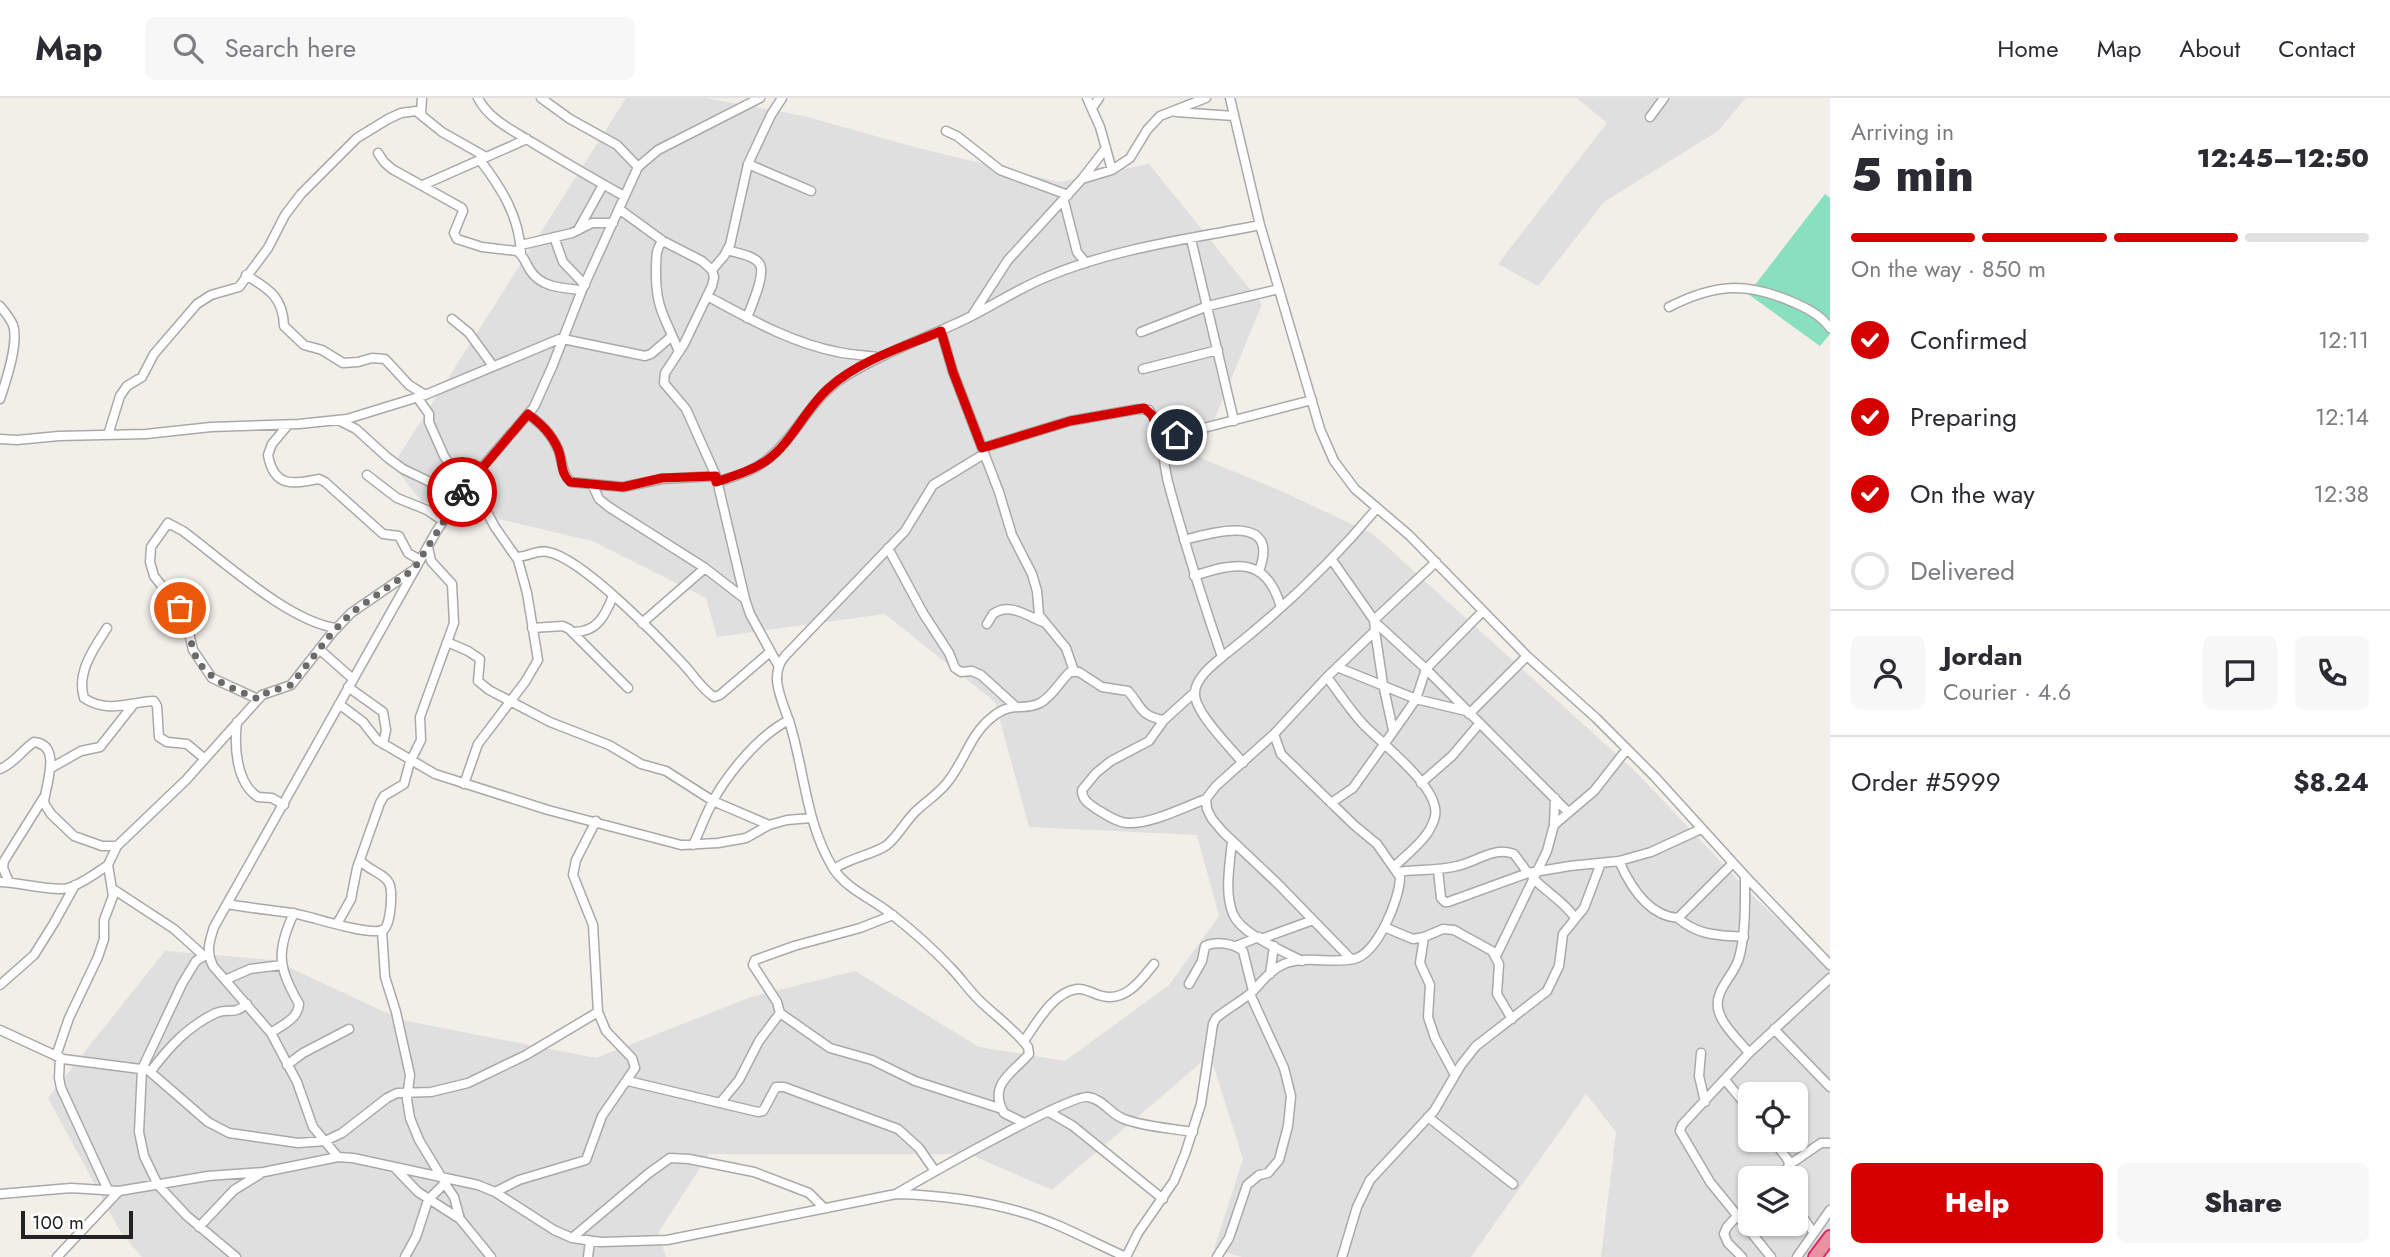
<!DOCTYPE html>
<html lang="en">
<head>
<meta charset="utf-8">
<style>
  :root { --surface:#fff; --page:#f7f7f7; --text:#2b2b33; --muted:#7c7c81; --line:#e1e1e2; --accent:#d40000 }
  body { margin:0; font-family:Jost,sans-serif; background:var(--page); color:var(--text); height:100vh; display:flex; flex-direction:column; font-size:26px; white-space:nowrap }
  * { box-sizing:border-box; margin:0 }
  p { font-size:23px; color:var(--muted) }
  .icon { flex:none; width:38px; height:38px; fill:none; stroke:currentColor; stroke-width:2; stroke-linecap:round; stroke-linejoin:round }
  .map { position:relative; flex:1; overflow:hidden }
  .details { display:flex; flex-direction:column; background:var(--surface); width:560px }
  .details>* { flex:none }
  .buttons { position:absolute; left:1738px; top:984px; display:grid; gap:14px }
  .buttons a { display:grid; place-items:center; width:70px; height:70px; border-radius:10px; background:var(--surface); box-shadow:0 2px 5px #0004; font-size:35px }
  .scale { position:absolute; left:21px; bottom:18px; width:112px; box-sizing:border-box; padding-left:7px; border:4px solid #222; border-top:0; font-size:19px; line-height:24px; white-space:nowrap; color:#222; -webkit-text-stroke:5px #fff; paint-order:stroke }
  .pin { position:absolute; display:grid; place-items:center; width:60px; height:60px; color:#fff; margin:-30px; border:4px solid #fff; border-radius:50%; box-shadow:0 2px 7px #0007 }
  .courier { position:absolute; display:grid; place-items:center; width:70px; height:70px; margin:-35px; border:5px solid #d40000; border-radius:50%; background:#fff; color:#222; box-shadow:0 2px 9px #0007 }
  .headline em { font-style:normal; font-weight:800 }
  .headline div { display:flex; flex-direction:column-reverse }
  .headline { display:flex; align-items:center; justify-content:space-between; height:119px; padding:0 21px }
  h1 { font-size:46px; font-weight:800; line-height:52px }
  .bar { display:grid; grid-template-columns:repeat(4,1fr); gap:10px 7px; align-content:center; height:84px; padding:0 21px }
  .bar i { height:9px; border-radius:5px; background:var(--line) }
  .bar .current { background:var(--accent) }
  .bar p { grid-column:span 4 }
  .line { display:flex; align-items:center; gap:18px; padding:0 21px; border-top:2px solid var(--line) }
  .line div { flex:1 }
  .round { display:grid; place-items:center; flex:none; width:74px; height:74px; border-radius:10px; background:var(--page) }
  ol { padding:0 21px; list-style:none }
  li { display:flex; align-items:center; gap:21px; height:77px }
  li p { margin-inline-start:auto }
  li .icon { padding:7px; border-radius:50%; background:var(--accent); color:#fff; stroke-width:4 }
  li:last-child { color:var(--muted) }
  li i { width:38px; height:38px; border:4px solid var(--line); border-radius:50% }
  .action { display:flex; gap:14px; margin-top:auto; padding:14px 21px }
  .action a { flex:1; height:80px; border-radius:10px; background:var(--accent); color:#fff; font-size:28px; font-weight:800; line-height:80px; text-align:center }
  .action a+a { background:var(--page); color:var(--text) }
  header { display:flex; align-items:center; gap:42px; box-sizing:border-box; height:98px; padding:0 35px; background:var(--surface); border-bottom:2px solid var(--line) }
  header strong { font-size:33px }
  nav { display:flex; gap:38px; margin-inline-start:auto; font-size:24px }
  .search { width:490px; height:63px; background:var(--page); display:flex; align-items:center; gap:18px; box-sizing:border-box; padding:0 24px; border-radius:10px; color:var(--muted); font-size:26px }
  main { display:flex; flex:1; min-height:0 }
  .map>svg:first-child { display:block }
  .residential { fill:#e0dfdf; fill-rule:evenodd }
  .pitch { fill:#88e0be }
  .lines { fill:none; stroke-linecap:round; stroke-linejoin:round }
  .minor-casing { stroke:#a9a9a9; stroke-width:11 }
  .highway-casing { stroke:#dc2a67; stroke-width:16 }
  .minor { stroke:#fff; stroke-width:8 }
  .highway { stroke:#e892a2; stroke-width:12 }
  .done { stroke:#6b6a68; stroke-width:7; stroke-dasharray:0 12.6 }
  .route { stroke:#d40000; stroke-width:9 }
</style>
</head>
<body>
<header>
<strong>Map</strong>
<div class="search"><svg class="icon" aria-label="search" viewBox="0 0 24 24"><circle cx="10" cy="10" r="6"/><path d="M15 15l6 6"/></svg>Search here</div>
<nav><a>Home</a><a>Map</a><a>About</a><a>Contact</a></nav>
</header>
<main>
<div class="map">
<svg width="1830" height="1159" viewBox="0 0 1830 1159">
  <rect width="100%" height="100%" fill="#f2efe9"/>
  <path class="residential" d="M626 0H705L804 18 918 50 1059 84 1149 66 1262 206 1199 359 1281 393 1373 436 1636 674 1757 802 1830 869V1159H1601L1616 1034 1586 996 1471 1159H1242L1214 1151 1243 1061 1210 957 1052 1092 969 1056H709L658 1135 666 1159H142L120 1133 48 1000 165 853 273 862 402 922 596 960 751 899 855 873 979 949 1065 963 1169 887 1219 818 1197 737 1029 729 995 604 885 516 717 539 706 500 592 443 421 403 393 367ZM1750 996H1796V1041H1750ZM1750 1080H1796V1125H1750Z
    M1577 0H1746L1718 33 1604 104 1538 188 1498 166 1607 25Z"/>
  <path class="pitch" d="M1825 96 1830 100V236L1820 248 1748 196Z"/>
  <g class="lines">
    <defs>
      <path id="minor" d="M478 0C488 21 514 33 533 45 563 63 593 81 624 98
        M541 0 570 21 617 47 638 69
        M760 0 658 52 638 69 582 192 552 269 534 309 470 383 436 434 214 829C209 844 206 854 213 868L271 935 297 984 313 1029 338 1059 353 1060 478 1087 495 1094 554 1132 572 1140 601 1144 667 1142 896 1096C938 1097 980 1102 1021 1114 1057 1124 1092 1144 1126 1159L1138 1135 1174 1083 1185 1056 1201 1006 1213 926 1216 920C1227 911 1240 904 1251 895 1261 885 1270 872 1284 866 1306 857 1331 866 1354 861 1377 856 1400 801 1400 779L1377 746 1354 727 1281 656 1274 636
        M1087 0 1100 29 1112 72
        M1230 0 1260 127 1320 331 1334 363 1355 391 1409 437 1527 558 1596 620 1655 679 1745 778 1830 867
        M1092 10 1099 0
        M1176 14 1234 18
        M421 16 422 0
        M1650 19 1664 0
        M946 33 957 38 1000 72 1068 97
        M378 55 384 64 392 71 462 110 463 113 454 135 457 141 482 149 517 153C524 158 525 164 530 172 541 190 563 190 582 192
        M480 62C502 91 519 118 521 155
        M748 66 811 93
        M1082 81 1106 50
        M423 87 527 41
        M1064 103 1077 154 1086 165
        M619 111 663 143 702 163 712 172 714 179 712 188 684 246 665 275 664 285 686 311 716 378 745 501 750 516 778 567
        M578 132 603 87
        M554 139 563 164 585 187
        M1191 141 1234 323
        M662 143C655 155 657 156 656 169 655 211 665 218 679 254
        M521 147 572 135 592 125H613
        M727 152C736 155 753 157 759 165 767 175 751 208 747 220
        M712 172 724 158 730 147 748 66 771 17 782 0
        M246 177C269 191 283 199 284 228L304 247 322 252 343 265 358 264 372 260 385 261 409 287 425 297
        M707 198C748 220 791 245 838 254 851 257 864 257 877 259
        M0 208C5 214 10 220 13 227 19 245 6 283 0 301
        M1669 209C1716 185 1747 184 1795 205 1809 211 1822 218 1830 230
        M973 216 1008 162 1082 81 1112 72 1130 60 1147 32 1160 18 1206 0
        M452 221 469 235 493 268
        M941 233 953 274 999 394 1012 437 1032 476 1037 493 1039 517 1066 550 1074 573
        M1141 234 1208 208 1279 191
        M563 241 645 258 651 256 672 238
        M1143 271 1218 252
        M417 299 429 316V324L444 358 465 390
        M528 316C541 326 551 335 558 351 563 363 561 375 571 384L623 389 662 381 716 378
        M338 322 356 331 388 360 403 371 428 383 454 405
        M288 327 272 346 268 357C274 390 293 386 319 381L325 384 383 436 399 438 408 455 420 462
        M108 337 120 298 127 288 142 279 154 256 197 206 211 197 239 189 268 150 285 117 301 96 357 40 388 21 401 15 416 13 442 34 486 59
        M0 341 17 342 59 338 146 336 211 329 299 326 347 321 425 297 564 239
        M1161 341 1312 302
        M982 350 1070 323 1138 311 1149 312C1164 333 1162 361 1168 384 1184 443 1202 501 1222 559
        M984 356 933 387 905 433 785 558C766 580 786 608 792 633 805 679 807 727 833 770 847 792 875 802 895 819 914 834 933 851 950 869 961 880 970 894 982 905 997 919 1015 932 1028 949L1029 956C1014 974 987 986 1004 1015L1024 1025
        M367 377 397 400 427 412 443 423
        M717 384C735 378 755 373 769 360 798 336 812 299 844 279 879 257 918 243 955 226 987 212 1016 191 1049 178 1116 150 1190 141 1260 127
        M592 386 599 401 609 409 705 470 745 501
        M1184 442C1214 434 1281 415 1259 473
        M888 450 923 515 949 555 955 570 961 574 972 573 981 577 1015 608
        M517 459C528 459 538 451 548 454 582 460 660 541 685 568 694 578 703 592 714 599L720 597 770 554
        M1332 462 1374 522 1375 533 1327 579 1274 636 1216 688 1206 701 1207 711 1212 721 1223 734 1278 786 1351 861
        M1194 478C1236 464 1266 458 1281 509
        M1374 522 1436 464
        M642 525 705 470
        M1376 525 1426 571 1568 714
        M987 526 993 516C1010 504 1027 518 1043 524
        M107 530C94 550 76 575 84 600 108 616 129 604 154 603L157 608 159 639 167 644 187 646 205 661
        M532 530 563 528 569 531 628 590
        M1375 533 1383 586 1393 632
        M574 534C597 534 605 518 613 498
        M447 544 468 553 480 561 478 583 489 592 550 624 609 647 641 666 666 673 713 703 769 727
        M319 551 353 581
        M1337 569 1416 601 1466 613
        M1327 579C1339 595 1350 612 1363 626 1382 646 1441 690 1435 718 1431 739 1408 755 1394 769
        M348 589 383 614 386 632 383 646
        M1195 594 1164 622 1149 643 1111 663 1096 675 1082 692C1082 703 1090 706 1098 712 1107 717 1118 725 1128 725 1152 726 1184 709 1206 701
        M258 601 212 580 193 552 185 517 154 478 150 464 151 449 168 425 183 433C221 461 290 525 337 530
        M339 606 363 624 377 642 435 676 548 712 681 747 718 745 746 740 769 727 787 722 811 720
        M1469 616 1527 558
        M237 624C234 648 236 685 258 699L272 700 284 707
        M1243 665C1231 650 1195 615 1195 596 1194 580 1216 564 1227 555 1282 512 1332 464 1377 410
        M51 670 81 653 100 649 133 607
        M0 671C15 665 21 653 34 644 63 647 45 688 44 705L51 716 74 738 102 748H117
        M1421 685 1452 658 1479 626
        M464 686 478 646 525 584 538 562 527 495 518 462 495 429 470 383
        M1331 705 1353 690 1405 617 1416 601 1426 571 1483 513
        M1554 727 1555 700
        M1232 743C1230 765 1224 795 1233 816 1241 836 1283 853 1302 863
        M693 747C699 735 703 723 709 711 723 680 759 637 789 622
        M1619 763C1630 788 1648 818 1678 820L1733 765
        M834 771C851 759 873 757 887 747 898 738 905 724 915 714 925 704 937 697 946 686 964 665 969 638 991 620 1012 602 1022 614 1040 605 1053 598 1060 583 1070 574H1079L1102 589 1128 593C1142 609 1140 618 1164 622
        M1438 772 1441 800 1445 804H1448L1528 775 1570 768 1619 763 1651 754 1701 731
        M1397 774C1417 771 1437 773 1457 768 1476 764 1495 748 1514 756L1528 775
        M1745 778C1745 805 1746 834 1739 860 1734 878 1715 891 1718 910 1720 926 1740 943 1749 955
        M1533 780C1546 794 1565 804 1575 820
        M0 784C17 784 55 794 68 790 82 786 96 775 108 767
        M9 784 3 770 4 763 44 699
        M113 791 174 831 204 858
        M227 806C249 810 271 812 292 815 311 818 367 838 383 832 391 828 393 793 389 785 384 775 367 772 360 762
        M1678 820C1698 838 1719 837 1744 839
        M337 826 351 801 357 770 380 705 384 698 404 686 410 664 421 642 420 619 454 525 452 486 431 463 428 449
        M1384 829 1413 841 1424 839 1443 831 1454 832 1492 853 1499 866 1497 896 1512 921
        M382 832 385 879 396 914 410 977 407 1001 410 1020 419 1042 442 1080
        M1424 839 1420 865 1430 887 1428 919 1435 940 1455 977
        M1261 841 1313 822
        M1236 848 1259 839
        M208 858H204L196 863 182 886 142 971 139 1034 144 1058 158 1087 187 1118 236 1159
        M1496 858 1547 753 1554 727 1594 693 1627 651
        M1270 876 1274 848
        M225 882 250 871 282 867
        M1189 886 1202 863 1205 848C1216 843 1233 845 1243 853L1253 893
        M0 887 34 857 54 825 75 787
        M780 915 830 950 872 962 915 983 1002 1011
        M1774 931 1830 989
        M0 932 63 961 148 972 208 1024 229 1035 298 1045 325 1043 342 1035 387 1000 397 995 431 994 468 985 526 957 598 914
        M271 935C282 927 298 921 299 906 279 870 275 855 294 815
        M1024 943C1036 926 1053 894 1077 891 1086 890 1093 896 1102 898 1126 904 1141 882 1154 866
        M1701 955 1699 978 1705 1004
        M56 958 69 920 98 859 104 841V822L113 798 108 767 117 748 186 682 262 597 291 587 332 535 351 515 412 473
        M60 959 59 980 61 990 108 1092
        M287 967 303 955 349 931
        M151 973C169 949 188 928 216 915 229 909 232 918 247 906
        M1725 982 1750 1012
        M628 983 758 1014 763 1013 776 989H784L898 1031 919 1050 935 1073
        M720 1005 739 982 759 943 780 915 777 904 753 867 755 862 794 848 860 830 893 817
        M1049 1014 1073 1028 1163 1101
        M1428 1019 1513 1086
        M1772 1041 1788 1062 1789 1067 1781 1080
        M1789 1067 1821 1045H1830
        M394 1069 418 1094 460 1121 491 1159
        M445 1086 454 1099 460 1121
        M495 1094 519 1082 586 1062 602 1018 635 970 632 960 606 933 598 914 593 827 573 777 576 762 596 723
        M0 1096 71 1090 119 1093 208 1078 264 1074 338 1059
        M896 1096C921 1081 1070 996 1088 999 1103 1001 1110 1016 1124 1021 1145 1029 1170 1030 1193 1034
        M1796 1109 1813 1134
        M1738 1117 1727 1129 1724 1136 1728 1145 1742 1159
        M199 1129 234 1092 260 1076
        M572 1140 649 1075 670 1060 689 1061 754 1074 809 1095 824 1110
        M57 1159 119 1093
        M405 1159 416 1139 428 1102 449 1081
        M588 1159 590 1143
        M1217 1159 1229 1140 1247 1087 1259 1077 1268 1075 1279 1062 1288 1028 1291 998 1284 970 1250 896
        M1342 1159 1357 1109 1370 1082 1434 1013 1461 967 1476 948 1547 893 1559 868 1563 836 1584 810 1601 765
        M1771 1159 1710 1084 1680 1033 1682 1027 1749 955 1830 880
        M1797 1159 1830 1112"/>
      <path id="highway" d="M1815 1159 1830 1139"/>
    </defs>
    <use href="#minor" class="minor-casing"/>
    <use href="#highway" class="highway-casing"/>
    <use href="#minor" class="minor"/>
    <use href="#highway" class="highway"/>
  </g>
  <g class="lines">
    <path class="done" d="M180 510C188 522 188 534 192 547 199 580 232 590 258 601L268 594 291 587 332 535 351 515 414 471 462 394"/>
    <path class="route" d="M462 394 528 316C541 326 551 335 558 351 563 363 560 375 570 384L623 389 662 380 716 378V384C734 378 751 373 766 363 793 344 805 310 830 289 860 262 904 249 941 233L953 274 982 350 1070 323 1144 310 1152 317 1161 341 1177 337"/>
  </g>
</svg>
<div class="buttons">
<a><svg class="icon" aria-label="locate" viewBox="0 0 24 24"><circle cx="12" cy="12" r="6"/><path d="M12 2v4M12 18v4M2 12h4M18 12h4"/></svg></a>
<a><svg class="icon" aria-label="layers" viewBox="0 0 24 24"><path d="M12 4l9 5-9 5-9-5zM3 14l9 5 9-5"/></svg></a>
</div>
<div class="scale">100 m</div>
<div class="pin" style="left:180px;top:510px;background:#ea580c"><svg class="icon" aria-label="bag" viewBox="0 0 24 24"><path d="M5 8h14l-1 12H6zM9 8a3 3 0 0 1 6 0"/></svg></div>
<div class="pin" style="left:1177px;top:337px;background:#1f2937"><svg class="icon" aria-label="home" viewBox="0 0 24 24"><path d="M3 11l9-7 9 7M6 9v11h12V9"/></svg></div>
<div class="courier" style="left:462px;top:394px"><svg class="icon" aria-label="bike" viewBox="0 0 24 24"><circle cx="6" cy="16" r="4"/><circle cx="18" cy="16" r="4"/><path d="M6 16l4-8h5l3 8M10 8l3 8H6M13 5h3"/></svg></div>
</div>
<section class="details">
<div class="headline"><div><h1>5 min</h1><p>Arriving in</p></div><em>12:45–12:50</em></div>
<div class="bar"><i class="current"></i><i class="current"></i><i class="current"></i><i></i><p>On the way · 850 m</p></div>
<ol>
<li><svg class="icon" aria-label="check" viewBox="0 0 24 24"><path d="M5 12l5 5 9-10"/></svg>Confirmed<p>12:11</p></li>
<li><svg class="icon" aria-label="check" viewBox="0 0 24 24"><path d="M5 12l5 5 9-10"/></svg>Preparing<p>12:14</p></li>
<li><svg class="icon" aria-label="check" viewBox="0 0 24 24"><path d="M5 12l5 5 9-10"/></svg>On the way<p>12:38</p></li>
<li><i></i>Delivered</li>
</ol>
<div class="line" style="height:126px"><a class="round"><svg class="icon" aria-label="person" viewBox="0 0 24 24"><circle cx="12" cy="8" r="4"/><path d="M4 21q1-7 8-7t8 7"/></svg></a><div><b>Jordan</b><p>Courier · 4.6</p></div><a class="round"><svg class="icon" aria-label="chat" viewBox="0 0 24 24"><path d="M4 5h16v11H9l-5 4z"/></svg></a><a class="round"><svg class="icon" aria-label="phone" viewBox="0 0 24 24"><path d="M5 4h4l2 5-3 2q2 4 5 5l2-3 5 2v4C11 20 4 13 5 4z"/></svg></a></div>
<div class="line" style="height:91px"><div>Order #5999</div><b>$8.24</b></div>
<div class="action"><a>Help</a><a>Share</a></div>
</section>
</main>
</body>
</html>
